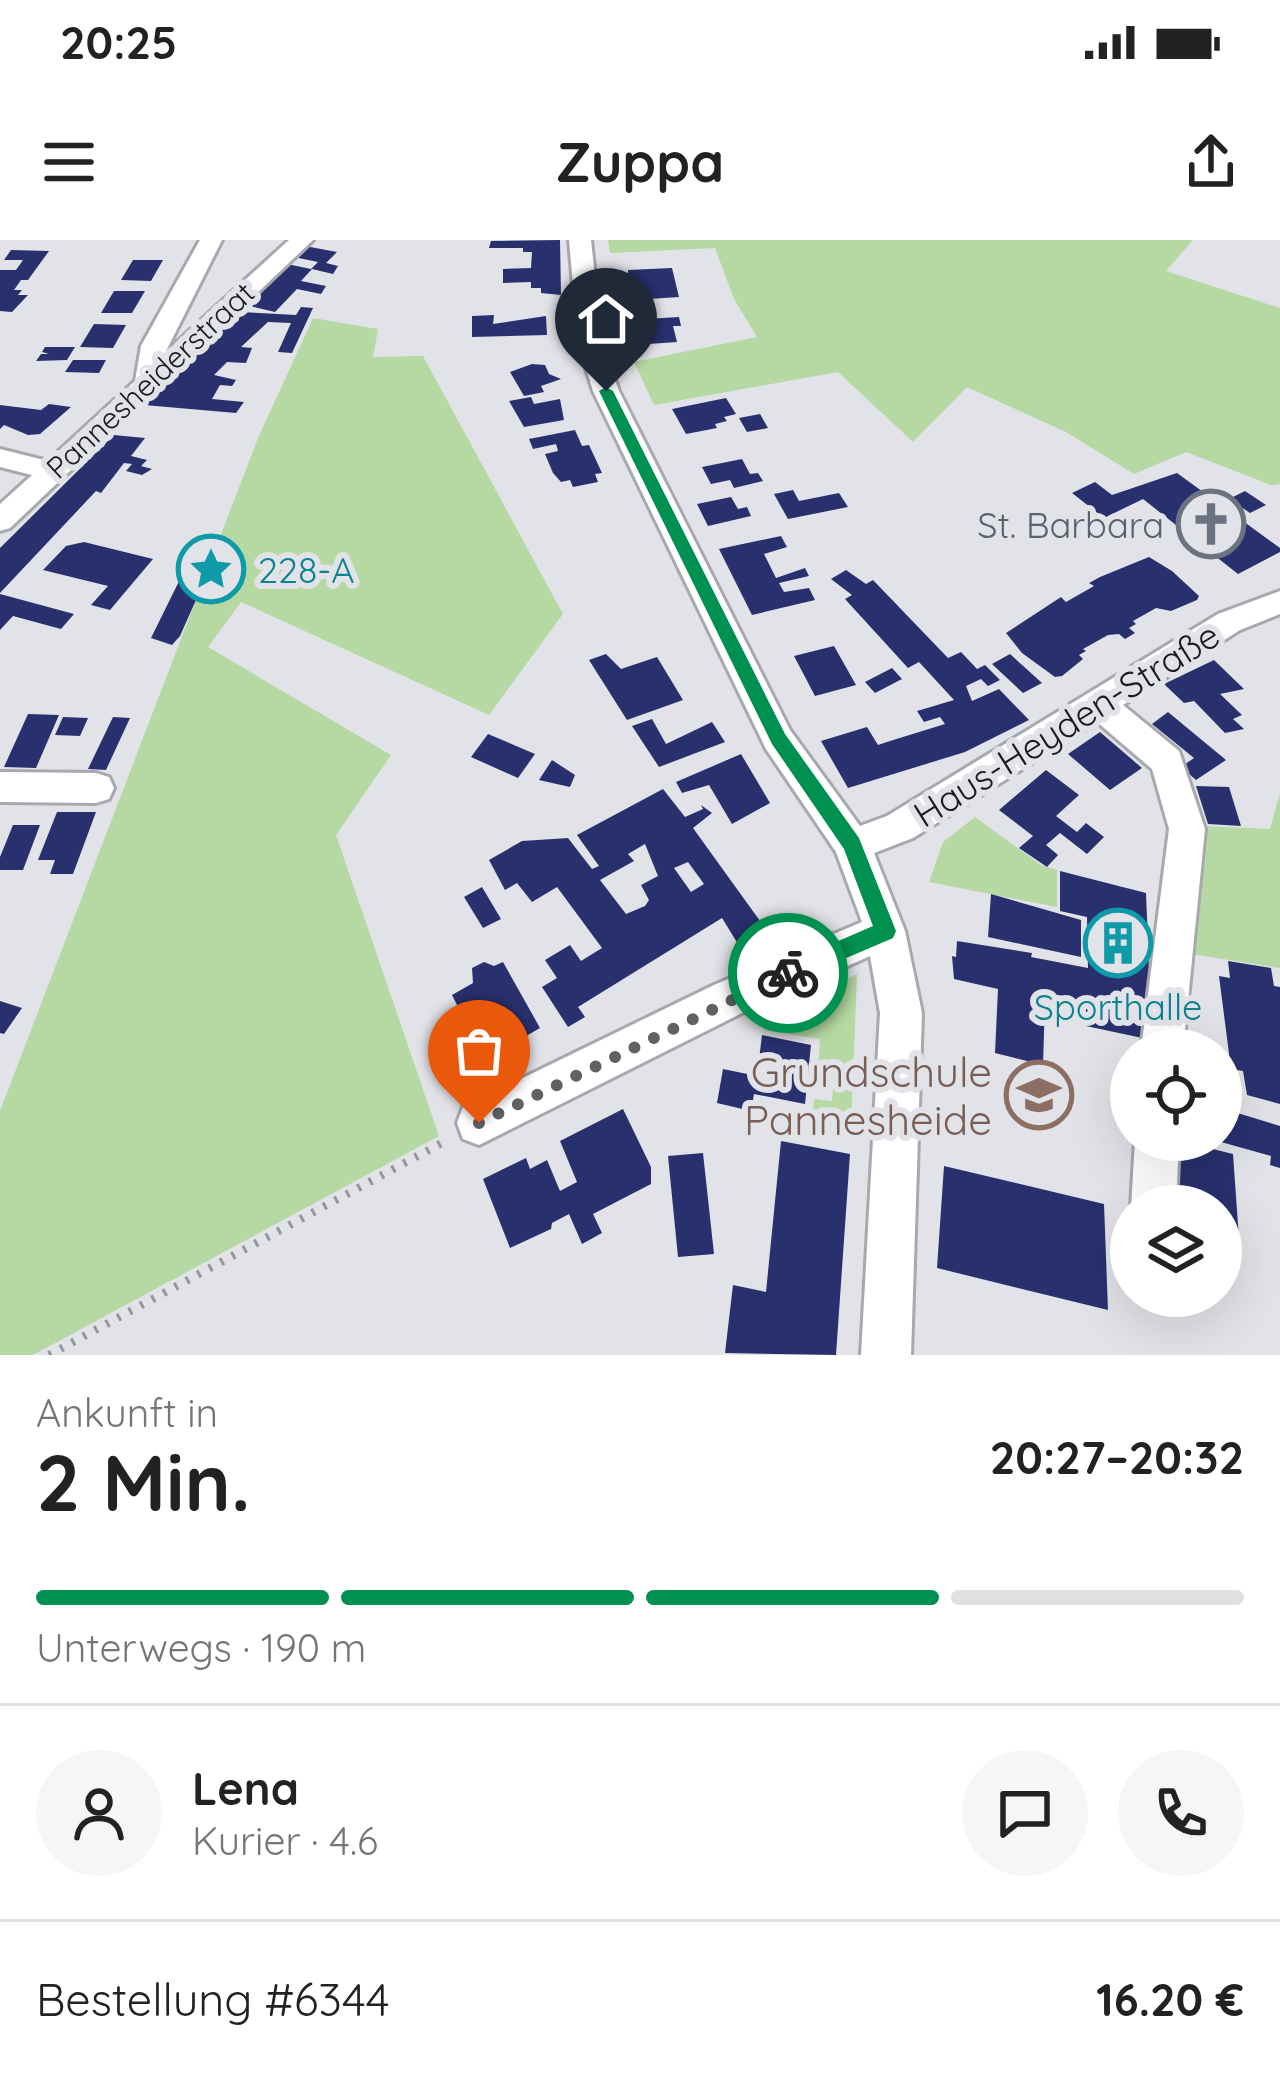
<!DOCTYPE html>
<html lang="de">
<head>
<meta charset="utf-8">
<style>
  :root { --surface:#fff; --page:#f6f6f6; --text:#222; --muted:#767676; --line:#e0e0e0; --accent:#009151 }
  body { margin:0; font-family:Quicksand,sans-serif; background:var(--page); color:var(--text); height:100vh; display:flex; flex-direction:column; font-size:45px; white-space:nowrap }
  * { box-sizing:border-box; margin:0 }
  p { font-size:39px; color:var(--muted) }
  .icon { flex:none; width:66px; height:66px; fill:none; stroke:currentColor; stroke-width:2; stroke-linecap:round; stroke-linejoin:round }
  .map { position:relative; height:1115px; overflow:hidden }
  .details { display:flex; flex-direction:column; background:var(--surface); flex:1 }
  .details>* { flex:none }
  .controls { position:absolute; left:1110px; top:789px; display:grid; gap:24px }
  .controls a { display:grid; place-items:center; width:132px; height:132px; border-radius:50%; background:var(--surface); box-shadow:0 12px 48px #0002; font-size:60px }
  .pin { position:absolute; display:grid; place-items:center; width:102px; height:102px; color:#fff; margin:-123px -51px; border-radius:50% 50% 50% 0; rotate:-45deg; box-shadow:0 0 12px #0007 }
  .pin .icon { rotate:45deg }
  .courier { position:absolute; display:grid; place-items:center; width:120px; height:120px; margin:-60px; border:9px solid #009151; border-radius:50%; background:#fff; color:#222; box-shadow:0 3px 15px #0007 }
  .headline em { font-style:normal; font-weight:700 }
  .headline div { display:flex; flex-direction:column-reverse }
  .headline { display:flex; align-items:center; justify-content:space-between; height:204px; padding:0 36px }
  h1 { font-size:78px; font-weight:700; line-height:90px }
  .bar { display:grid; grid-template-columns:repeat(4,1fr); gap:18px 12px; align-content:center; height:144px; padding:0 36px }
  .bar i { height:15px; border-radius:9px; background:var(--line) }
  .bar .on { background:var(--accent) }
  .bar p { grid-column:span 4 }
  .line { display:flex; align-items:center; gap:30px; padding:0 36px; border-top:3px solid var(--line) }
  .line div { flex:1 }
  .round { display:grid; place-items:center; flex:none; width:126px; height:126px; border-radius:63px; background:var(--page) }
  .status { display:flex; justify-content:space-between; align-items:center; height:84px; padding:0 60px; background:var(--surface); direction:ltr }
  .status svg { height:33px; fill:currentColor }
  header { display:flex; justify-content:space-between; align-items:center; height:156px; padding:0 36px; background:var(--surface); font-size:54px; font-weight:700 }
  .map>svg:first-child { display:block }
  .green { fill:#b6d9a3 }
  .building { fill:#28316e; fill-rule:evenodd }
  .lines { fill:none; stroke-linecap:round; stroke-linejoin:round }
  .minor-casing { stroke:#a7a9ae; stroke-width:6 }
  .path { stroke:#95979b; stroke-width:8; stroke-dasharray:3 10; stroke-linecap:butt }
  .minor { fill:#fff; fill-rule:evenodd }
  .route { fill:#009151 }
  .done { stroke:#606164; stroke-width:12; stroke-dasharray:0 21.6 }
  .labels { text-anchor:middle; dominant-baseline:central; stroke-width:12; stroke-linejoin:round; paint-order:stroke }
  .far-street-label { font-size:30px; fill:#1a1b1d; stroke:#e1e3e8 }
  .worship-label { font-size:36px; fill:#5b616d; stroke:#e1e3e8; text-anchor:end }
  .culture-label { font-size:36px; fill:#0d838f; stroke:#e1e3e8; text-anchor:start }
  .street-label { font-size:36px; fill:#1a1b1d; stroke:#e1e3e8 }
  .near-education-label { font-size:42px; fill:#785e54; stroke:#e1e3e8; text-anchor:end }
</style>
</head>
<body>
<div class="status"><b>20:25</b><svg viewBox="0 0 49 12"><path d="M0 12V9h3v3zM5 12V6h3v6zM10 12V3h3v9zM15 12V0h3v12zM26 1h20v11H26zM47 4h2v5h-2z"/></svg></div>
<header><svg class="icon" aria-label="menu" viewBox="0 0 24 24"><path d="M4 6h16M4 12h16M4 18h16"/></svg>Zuppa<svg class="icon" aria-label="share" viewBox="0 0 24 24"><path d="M12 15V3M7 8l5-5 5 5M5 13v7h14v-7"/></svg></header>
<div class="map">
<svg width="1280" height="1115" viewBox="0 0 1280 1115">
  <rect width="100%" height="100%" fill="#e1e3e8"/>
  <path class="green" d="M608 0H1193L1166 31 1280 68V244L1271 245 1186 212 1134 234 1066 192 967 147 913 202 838 132 654 165 634 122 757 97 734 59 715 8 610 13Z
    M313 78 378 89 373 117 423 116 563 374 489 475 241 362 208 407 391 515 336 595 439 896 33 1115H0V871L258 198Z
    M1280 553V728L1191 714 1203 586 1270 589Z
    M975 577 1041 625 1057 630V667L929 642 943 602Z
    M857 734 851 889 812 883 814 859 832 861 834 835 818 832 820 799 763 790 764 780Z"/>
  <path class="building" d="M560 0 561 55 541 53V48H531V42L503 43V29L531 28 532 12H523V8H489L491 1Z
    M305 6 337 12 326 23 338 26 333 34 312 29 301 41 326 46 321 54 297 49 275 72 245 65 287 24 311 29 318 22 294 17Z
    M11 10 49 11 28 40H21L14 50H22L18 55H28L12 72 0 71V30H16L23 20H4Z
    M133 20H163L151 41 121 40Z
    M672 28 679 57 633 60 630 47 621 48 620 43 628 42V30Z
    M114 51H145L132 73H101Z
    M301 67 313 68 292 113 278 112 291 83 268 82 241 107 252 108 246 123 227 122 214 135 236 140 232 146 220 145 212 159 244 162 236 173 144 165 240 72 296 75Z
    M494 75 493 84 546 76 547 95 472 97V76Z
    M679 77 681 86H673L677 102 634 105 629 80Z
    M94 84 126 85 113 108 80 107Z
    M45 107H75L67 120 36 121 41 114H49L42 112Z
    M73 120H106L99 133 65 132Z
    M532 124 545 125 549 134 561 139 541 146 544 152 524 156 510 132Z
    M531 157 534 164 560 159 564 180 524 187 509 161Z
    M726 158 736 174 724 177 727 181 715 184 717 188 686 194 672 169Z
    M49 164 71 167 40 194 28 195 4 185 0 189V165L41 170Z
    M760 174 768 188 747 192 739 178Z
    M575 190 582 206 589 205 602 233 595 234 598 242 573 247 570 240 561 242 553 233 545 214 558 211 556 204 533 209 529 199Z
    M114 195 145 198 131 216 147 220 141 226 152 229 142 235 126 231 132 224 124 223 101 253 96 251 0 353V308Z
    M742 219 750 234 758 233 763 241 734 248 730 240 711 244 702 227Z
    M1177 233 1280 308V312L1238 334 1143 259 1104 278 1072 253 1095 242 1112 255Z
    M793 250 799 261 839 253 848 267 788 279 774 254Z
    M1245 251 1266 265 1250 273 1229 259Z
    M731 257 738 269 747 267 751 276 708 286 697 264Z
    M781 296 787 307 764 314 776 338 805 328 809 336 779 343 784 352 809 348 815 360 752 375 719 309Z
    M84 302 153 319 110 370 91 365 108 346 43 330 66 306Z
    M1149 317 1172 331 1199 356 1197 360 1171 371 1156 368 1133 381 1136 384 1129 388 1135 393 1125 399 1119 394 1108 395 1083 409 1086 411 1079 415 1083 419 1062 436 1055 437 1022 413 1006 393 1061 357 1066 362 1094 346 1089 343 1100 337Z
    M188 323 212 324 180 396 172 405 151 398Z
    M846 330 866 344 873 340 948 418 961 412 977 429 985 425 1000 440 988 446 981 439 966 446 972 461 999 449 1029 480 965 512 848 548 821 501 867 487 878 505 890 501 945 484 940 477 924 482 917 471 954 460 919 422 908 428 845 359 852 355 831 339Z
    M0 354 74 374 61 389 13 376 0 390Z
    M834 406 856 445 815 456 794 416Z
    M606 414 621 429 657 417 683 460 627 480 589 420Z
    M1010 414 1042 443 1023 453 992 424Z
    M1214 420 1244 449 1220 454 1242 475 1233 479 1244 489 1225 493 1194 461 1184 463 1164 444Z
    M892 428 902 439 875 453 865 442Z
    M1168 472 1226 520 1196 540 1181 527 1194 518 1152 484Z
    M28 474 59 475 36 528 4 527Z
    M63 477 88 478 80 496 55 495Z
    M113 477 130 478 106 530 88 529Z
    M652 479 666 504 712 482 725 502 659 527 632 486Z
    M1100 492 1142 528 1110 550 1068 514Z
    M488 494 535 514 518 538 471 517Z
    M741 514 770 563 732 584 709 545 682 553 676 542Z
    M552 520 575 535 570 547 539 540Z
    M1046 530 1079 555 1056 576 1077 592 1086 583 1104 597 1087 614 1060 593 1046 605 1058 615 1047 627 1019 608 1033 596 999 570Z
    M1196 546 1229 547 1241 586 1208 584Z
    M663 549 685 577 703 569 701 565 712 573 693 588 765 688 738 704 722 678 578 767 585 777 568 787 542 747 557 738 545 720 570 705 581 721 602 708 557 647 532 662 517 643 505 650 489 620 522 601 568 598 592 629 599 626 577 595ZM645 604 658 636 641 645 649 660 645 666 626 674 600 640 634 621 628 614ZM688 622 704 644 691 652 674 628Z
    M57 572H96L73 634H50L55 620H38Z
    M13 585H40L23 630H0V617Z
    M1060 631 1146 653 1150 752H1146L1147 799 1086 786V768L1045 759 1043 825 995 813 998 749 954 739 952 716 956 717 957 701 1032 713 1031 717 1088 728 1087 677 1060 671Z
    M482 647 501 679 483 688 464 657Z
    M991 654 1081 680V717L988 697Z
    M1228 721 1271 728 1274 746 1280 747V864L1247 855 1243 831 1231 829 1219 736 1230 738Z
    M484 722 494 726 503 722 540 788 469 829 451 794 467 785 452 755 473 743 472 728Z
    M0 761 22 768 4 794 0 793Z
    M762 795 811 805 805 864 754 854 751 871 717 863 723 829 757 836Z
    M1221 868 1280 886V928L1270 925 1271 916 1221 902Z
    M623 869 651 927V944L593 974 602 993 582 1004 569 974 552 983 551 989 510 1008 483 939 526 918 530 929 547 920 560 951 577 942 560 901Z
    M1176 900 1233 914 1240 1013 1221 1008V966H1172Z
    M781 901 850 914 836 1115 725 1113 733 1045 766 1052Z
    M703 913 714 1014 678 1017 668 916Z
    M944 926 1104 964 1108 1070 937 1028Z"/>
  <g class="lines">
    <defs>
      <path id="minor" d="M200 0H222L165 113 289 0H313L10 288 0 291V264L32 235 0 227V209L48 221 135 141 141 106Z
        M569 0H591L602 102 619 151 790 490 860 586 887 576 1218 374 1280 351V374L1240 390 1123 465 1179 511 1205 589 1183 810H1141L1169 589 1152 529 1097 482 913 598 874 613 905 691 922 773 911 1115H861L880 773 870 716 742 773 479 905 463 899 457 883 463 867 714 745 862 682 836 612 766 509 593 151 578 102Z
        M0 532 96 533 109 537 114 548 109 559 96 563 0 562Z
        M1135 900H1179L1176 966 1131 968Z"/>
    </defs>
    <use href="#minor" class="minor-casing"/>
    <path class="path" d="M49 1115 449 899"/>
    <use href="#minor" class="minor"/>
  </g>
  <path class="route" d="M606 147 613 151 785 494 859 598 896 691 893 698 788 743 781 740V726L873 686 844 609 772 504 599 151Z"/>
  <g class="lines">
    <path class="done" d="M479 883 788 733"/>
  </g>
  <defs>
    <symbol id="church-ring" viewBox="-11 -11 22 22"><circle r="9.5" fill="#e1e3e8" stroke="#6b7280" stroke-width="1.5"/><path d="M-1.2-6h2.4v3.5h3.3v2.4h-3.3V6h-2.4V-.1h-3.3v-2.4h3.3Z" fill="#6b7280"/></symbol>
    <symbol id="sight-ring" viewBox="-11 -11 22 22"><circle r="9.5" fill="#e1e3e8" stroke="#0f9aa8" stroke-width="1.5"/><path d="M0-6L1.8-2.2L6-1.7L2.9 1.2L3.7 5.4L0 3.3L-3.7 5.4L-2.9 1.2L-6-1.7L-1.8-2.2Z" fill="#0f9aa8"/></symbol>
    <symbol id="building-ring" viewBox="-11 -11 22 22"><circle r="9.5" fill="#e1e3e8" stroke="#0f9aa8" stroke-width="1.5"/><path d="M-4-6H4V6H1V3H-1V6H-4ZM-2.5-4.3h1.7v1.8h-1.7ZM.8-4.3h1.7v1.8H.8ZM-2.5-1h1.7V.8h-1.7ZM.8-1h1.7V.8H.8Z" fill="#0f9aa8"/></symbol>
    <symbol id="school-ring" viewBox="-11 -11 22 22"><circle r="9.5" fill="#e1e3e8" stroke="#8d6e63" stroke-width="1.5"/><path d="M0-5L7-2L0 1L-7-2ZM-4 1L0 2.5L4 1V4Q0 6-4 4Z" fill="#8d6e63"/></symbol>
  </defs>
  <g fill-rule="evenodd">
    <use href="#church-ring" x="1173" y="246" width="76" height="76"/>
    <use href="#sight-ring" x="173" y="291" width="76" height="76"/>
    <use href="#building-ring" x="1080" y="665" width="76" height="76"/>
    <use href="#school-ring" x="1001" y="817" width="76" height="76"/>
  </g>
  <g class="labels">
    <g class="far-street-label">
      <text transform="translate(150 140) rotate(-43)">Pannesheiderstraat</text>
    </g>
    <g class="worship-label">
      <text x="1164" y="284">St. Barbara</text>
    </g>
    <g class="culture-label">
      <text x="258" y="329">228-A</text>
      <text x="1118" y="766" text-anchor="middle">Sporthalle</text>
    </g>
    <g class="street-label">
      <text transform="translate(1066 484) rotate(-32)">Haus-Heyden-Straße</text>
    </g>
    <g class="near-education-label">
      <text x="992" y="831">Grundschule<tspan x="992" dy="48">Pannesheide</tspan></text>
    </g>
  </g>
</svg>
<div class="controls">
<a><svg class="icon" aria-label="locate" viewBox="0 0 24 24"><circle cx="12" cy="12" r="6"/><path d="M12 2v4M12 18v4M2 12h4M18 12h4"/></svg></a>
<a><svg class="icon" aria-label="layers" viewBox="0 0 24 24"><path d="M12 4l9 5-9 5-9-5zM3 14l9 5 9-5"/></svg></a>
</div>
<div class="pin" style="left:479px;top:883px;background:#ea580c"><svg class="icon" aria-label="bag" viewBox="0 0 24 24"><path d="M5 8h14l-1 12H6zM9 8a3 3 0 0 1 6 0"/></svg></div>
<div class="pin" style="left:606px;top:151px;background:#1f2937"><svg class="icon" aria-label="home" viewBox="0 0 24 24"><path d="M3 11l9-7 9 7M6 9v11h12V9"/></svg></div>
<div class="courier" style="left:788px;top:733px"><svg class="icon" aria-label="bike" viewBox="0 0 24 24"><circle cx="6" cy="16" r="4"/><circle cx="18" cy="16" r="4"/><path d="M6 16l4-8h5l3 8M10 8l3 8H6M13 5h3"/></svg></div>
</div>
<section class="details">
<div class="headline"><div><h1>2 Min.</h1><p>Ankunft in</p></div><em>20:27–20:32</em></div>
<div class="bar"><i class="on"></i><i class="on"></i><i class="on"></i><i></i><p>Unterwegs · 190 m</p></div>
<div class="line" style="height:216px"><a class="round"><svg class="icon" aria-label="person" viewBox="0 0 24 24"><circle cx="12" cy="8" r="4"/><path d="M4 21q1-7 8-7t8 7"/></svg></a><div><b>Lena</b><p>Kurier · 4.6</p></div><a class="round"><svg class="icon" aria-label="chat" viewBox="0 0 24 24"><path d="M4 5h16v11H9l-5 4z"/></svg></a><a class="round"><svg class="icon" aria-label="phone" viewBox="0 0 24 24"><path d="M5 4h4l2 5-3 2q2 4 5 5l2-3 5 2v4C11 20 4 13 5 4z"/></svg></a></div>
<div class="line" style="height:156px"><div>Bestellung #6344</div><b>16.20 €</b></div>
</section>
</body>
</html>
